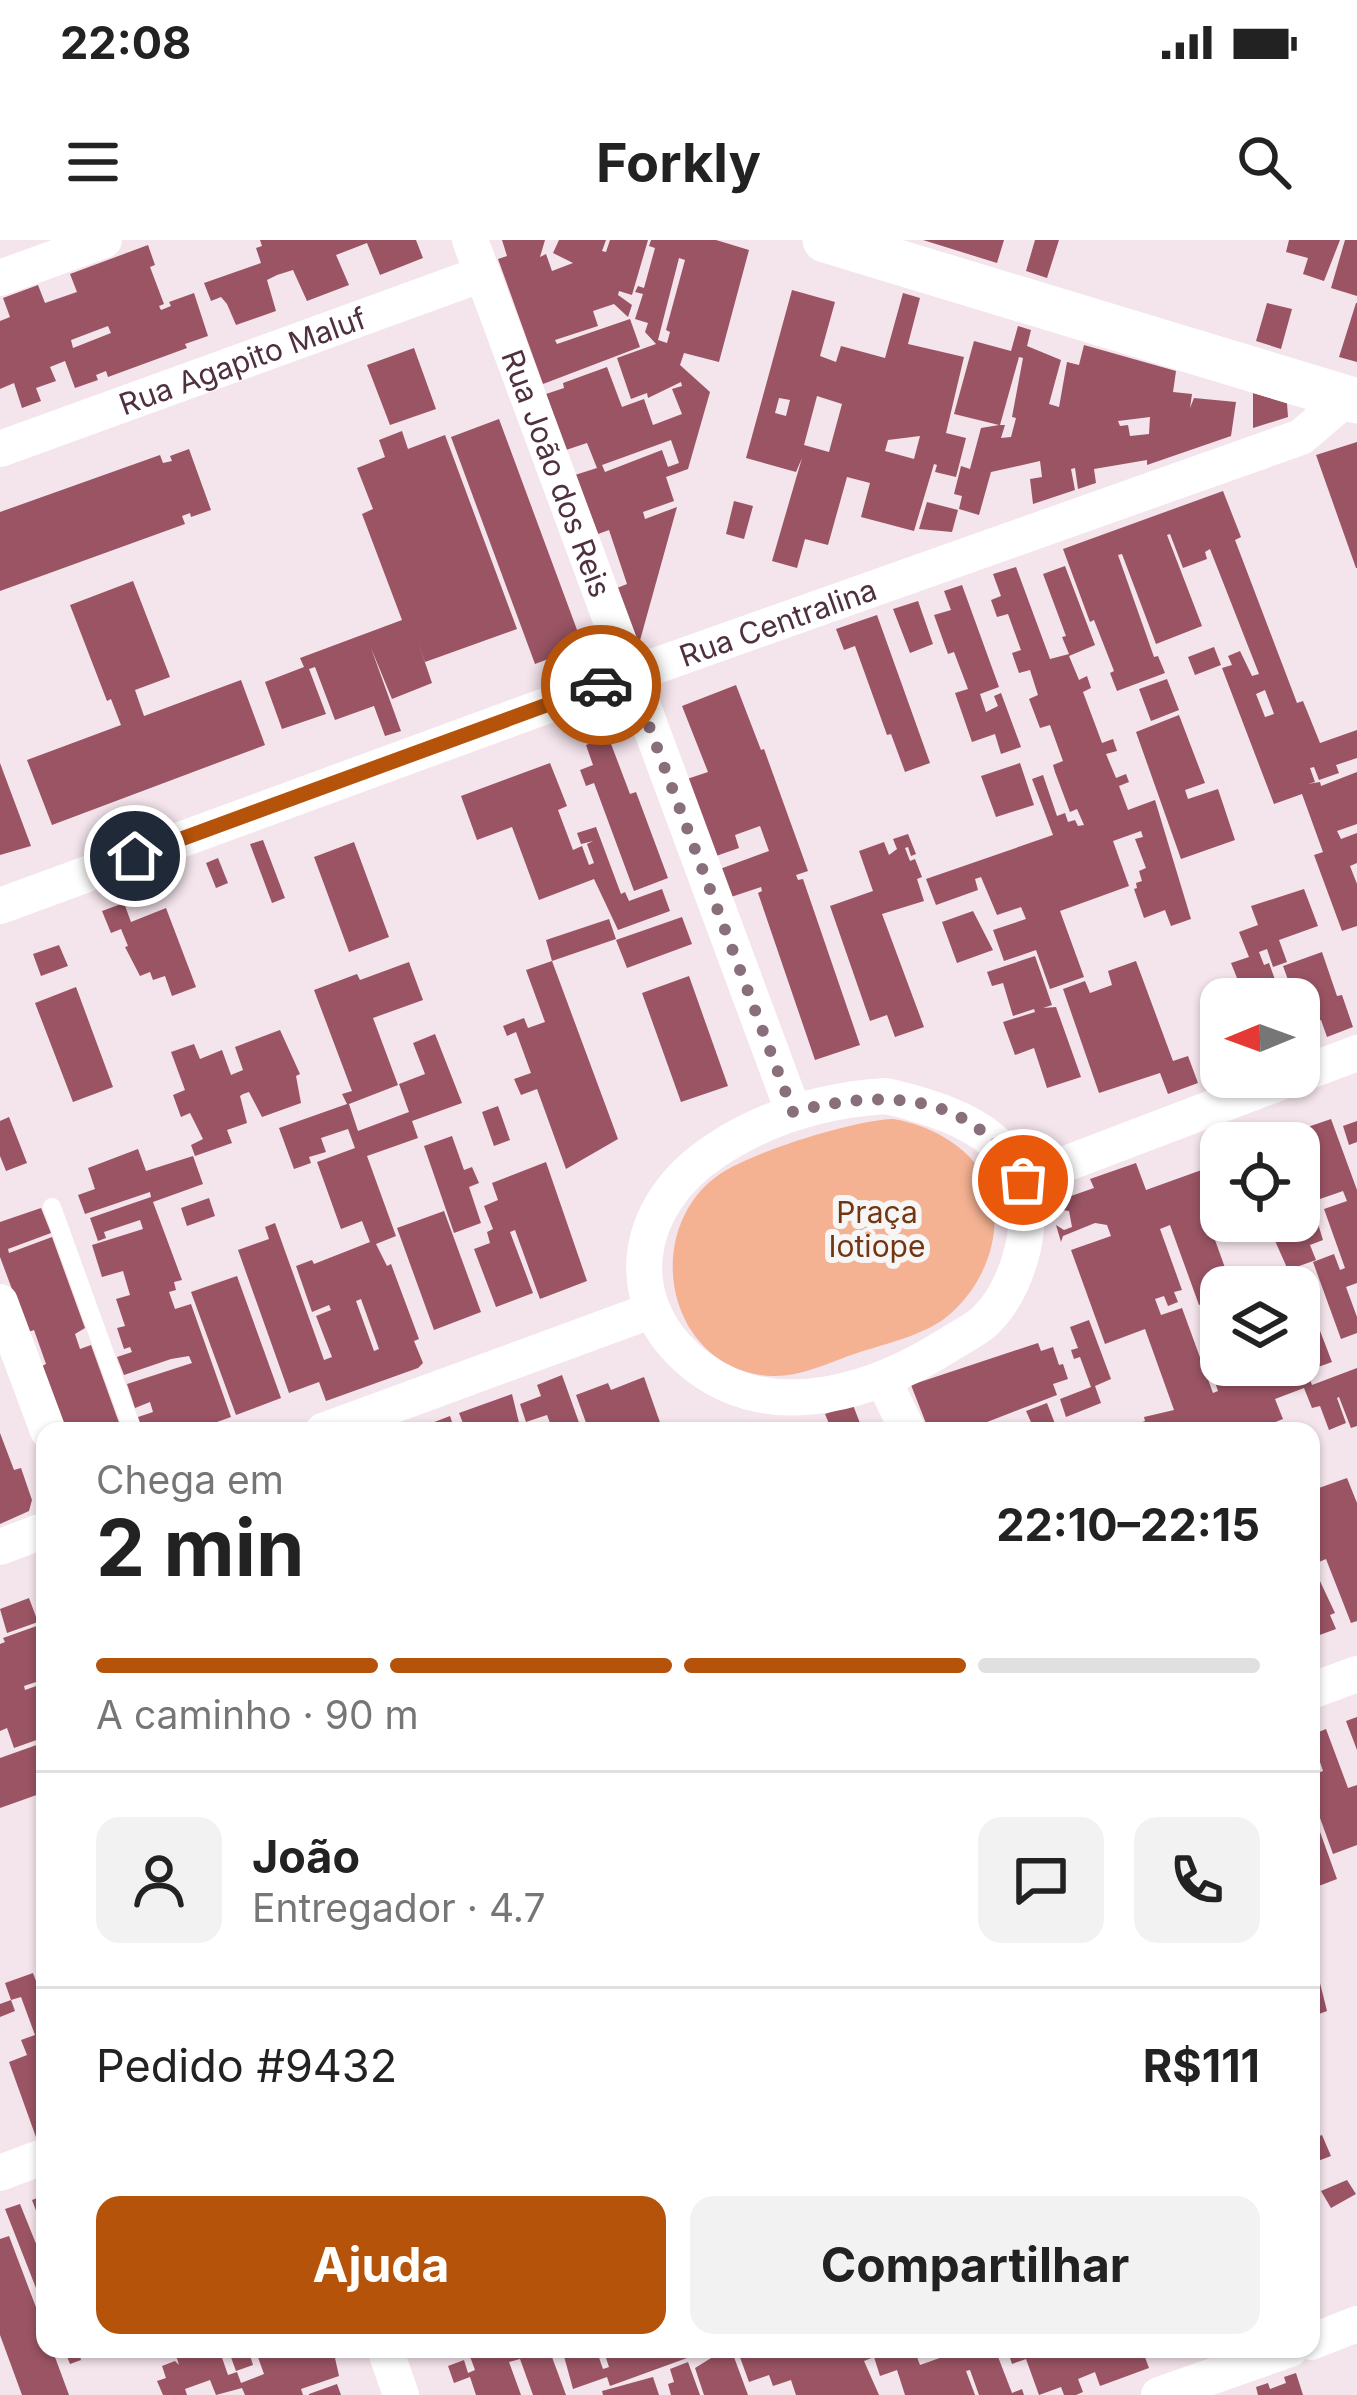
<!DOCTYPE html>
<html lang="pt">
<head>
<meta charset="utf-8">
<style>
  :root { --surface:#fff; --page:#f2f2f2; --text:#222; --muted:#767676; --line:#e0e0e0; --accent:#b45309 }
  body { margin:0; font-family:Inter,sans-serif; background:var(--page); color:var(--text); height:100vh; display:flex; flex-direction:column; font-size:45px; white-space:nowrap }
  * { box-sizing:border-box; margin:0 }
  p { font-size:39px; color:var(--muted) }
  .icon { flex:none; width:66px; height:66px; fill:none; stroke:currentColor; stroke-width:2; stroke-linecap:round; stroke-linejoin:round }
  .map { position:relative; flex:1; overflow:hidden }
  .sheet { position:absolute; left:36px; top:1182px; width:1284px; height:936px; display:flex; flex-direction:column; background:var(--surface); border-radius:24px; box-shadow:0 3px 9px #0004 }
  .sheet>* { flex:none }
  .needle { width:78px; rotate:269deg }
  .buttons { position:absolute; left:1200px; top:738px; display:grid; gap:24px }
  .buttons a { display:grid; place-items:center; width:120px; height:120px; border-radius:24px; background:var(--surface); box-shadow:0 3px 9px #0004; font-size:60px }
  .pin { position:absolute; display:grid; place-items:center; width:102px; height:102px; color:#fff; margin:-51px; border:6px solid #fff; border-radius:50%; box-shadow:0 3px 12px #0007 }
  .courier { position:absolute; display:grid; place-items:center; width:120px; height:120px; margin:-60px; border:9px solid #b45309; border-radius:50%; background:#fff; color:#222; box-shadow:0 3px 15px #0007 }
  .summary em { font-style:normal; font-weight:700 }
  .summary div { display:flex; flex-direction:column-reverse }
  .summary { display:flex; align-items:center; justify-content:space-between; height:204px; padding:0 60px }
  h1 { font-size:78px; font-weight:700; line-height:90px }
  .bar { display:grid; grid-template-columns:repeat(4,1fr); gap:18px 12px; align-content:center; height:144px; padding:0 60px }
  .bar i { height:15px; border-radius:9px; background:var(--line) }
  .bar .current { background:var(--accent) }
  .bar p { grid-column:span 4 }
  .line { display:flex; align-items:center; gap:30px; padding:0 60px; border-top:3px solid var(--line) }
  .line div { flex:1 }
  .round { display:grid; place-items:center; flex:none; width:126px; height:126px; border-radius:24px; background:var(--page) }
  .cta { display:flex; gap:24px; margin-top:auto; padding:24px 60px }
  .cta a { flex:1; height:138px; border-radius:24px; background:var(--accent); color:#fff; font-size:48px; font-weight:700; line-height:138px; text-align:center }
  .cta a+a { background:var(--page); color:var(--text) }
  .status { display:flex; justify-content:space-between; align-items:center; height:84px; padding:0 60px; background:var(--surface); direction:ltr }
  .status svg { height:33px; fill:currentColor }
  header { display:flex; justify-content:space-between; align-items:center; height:156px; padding:0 60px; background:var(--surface); font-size:54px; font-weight:700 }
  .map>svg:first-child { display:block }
  .green { fill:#f4b292 }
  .building { fill:#9a5464; fill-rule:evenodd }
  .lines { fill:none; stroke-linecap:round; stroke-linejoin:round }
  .service { stroke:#fff; stroke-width:18 }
  .minor { stroke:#fff; stroke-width:36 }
  .tertiary { stroke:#fff; stroke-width:45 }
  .done { stroke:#896f7c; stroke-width:12; stroke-dasharray:0 21.6 }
  .route { stroke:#b45309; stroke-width:15 }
  .labels { text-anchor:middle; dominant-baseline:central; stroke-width:12; stroke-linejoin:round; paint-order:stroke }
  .street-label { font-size:30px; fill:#4f3040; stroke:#f6f6f6 }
  .park-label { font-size:30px; fill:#743512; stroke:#f6f6f6 }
</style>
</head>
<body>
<div class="status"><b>22:08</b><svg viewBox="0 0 49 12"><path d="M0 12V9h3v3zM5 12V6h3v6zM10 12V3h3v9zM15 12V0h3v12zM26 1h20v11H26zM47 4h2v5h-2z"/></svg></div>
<header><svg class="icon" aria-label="menu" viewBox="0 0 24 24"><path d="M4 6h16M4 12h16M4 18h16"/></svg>Forkly<svg class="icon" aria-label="search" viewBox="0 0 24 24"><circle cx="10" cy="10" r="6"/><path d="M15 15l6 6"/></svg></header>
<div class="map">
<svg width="1357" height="2155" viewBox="0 0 1357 2155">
  <rect width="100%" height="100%" fill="#f4e4ec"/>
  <path class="green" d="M893 879C932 885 977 910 990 950 1005 996 982 1050 944 1079 919 1097 880 1105 851 1115 826 1124 799 1137 772 1136 690 1133 651 1042 685 974 693 958 705 944 720 934 752 912 854 880 893 879Z"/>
  <path class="building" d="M260 0H416L423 18 380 35 367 3 336 15 349 45 307 61 293 30 277 35 267 40 276 71 236 85 227 64 221 57 211 61 204 43 261 23 256 8 262 6Z
    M502 0H545L540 17 546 14 552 31 573 23 553 13 559 0H606L602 11 606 12 610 0H648L632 55 619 51 618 55 632 65 628 77 614 64 593 71 598 86 555 100 557 104 630 79 640 107 543 144 498 19 507 16Z
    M651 0H716L749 10 719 122 684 113 680 125 710 152 688 229 666 237 674 261 643 272 645 279 677 267 639 404 617 348 627 344 609 290 598 294 575 235 597 228 587 203 566 210 546 154 564 148 563 143 607 127 622 167 644 159 653 185 682 174 672 149 682 146 681 142 648 158 647 153 631 159 617 118 656 104 645 92 648 83 635 79 643 54 635 52 638 46 644 48 655 8 649 6ZM679 18 685 20 666 90 670 92 667 103 658 100ZM671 200 679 223 668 227 662 210 605 232 602 225Z
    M923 0H1004L997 23Z
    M1035 0H1059L1047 38 1026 31Z
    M1289 0H1340L1324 41 1303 34 1308 18 1286 12Z
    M1345 0H1357V56L1331 48Z
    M148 5 155 25 150 27 164 64 159 66 161 70 171 66 169 62 194 53 208 96 185 104 187 108 108 137 106 131 96 135 98 140 75 148 65 121 50 127 56 141 36 148 41 161 22 168 14 143 0 149V81L10 77 3 58 38 45 45 63 77 52 70 34ZM108 86 111 93 73 108 71 100Z
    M792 50 835 62 820 116 836 122 841 106 885 118 903 53 920 58 908 104 964 117 946 193 966 198 956 237 935 232 937 225 934 224 914 291 861 277 870 243 847 237 828 305 805 299 797 328 772 321 802 218 796 232 746 218ZM817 156 842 164 829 212 804 205ZM779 158 790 160 786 176 775 173ZM920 196 914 219 885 211 888 200Z
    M1267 63 1292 69 1281 109 1256 101Z
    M1356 63H1357V122L1339 117Z
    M1018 86 1031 90 1027 106 1061 120 1049 164 1059 167 1067 122 1079 125 1084 105 1176 131 1173 152 1192 154 1190 168 1194 158 1236 162 1231 196 1147 225V220L1094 229 1096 243 1078 249 1075 228 1071 229 1075 250 1033 264 1030 239 1042 237 1040 221 991 232 979 275 959 269 962 256 954 254 961 226 970 229 981 188 999 185 954 174 974 101 1011 111ZM1019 117 1023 118 1012 177 1016 178 1011 197 1001 198 1005 185H1000ZM1150 177 1149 194 1130 196 1128 185 1120 186 1118 181Z
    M414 108 436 169 390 185 367 125Z
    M1253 153 1287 163 1288 177 1253 188Z
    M499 179 583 406 535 424 451 197Z
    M402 191 408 209 445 195 517 389 425 422 417 399 432 443 392 459 371 408 401 491 385 496 374 466 335 480 315 427 309 429 326 474 282 489 265 442 304 427 300 418 402 380 362 274 373 269 357 228 385 217 379 200Z
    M1357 202V328H1356L1316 215Z
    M189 209 211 270 191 277 190 273 182 276 185 284 0 351V272L160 215 163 223 172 221 170 216Z
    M1223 251 1241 297 1235 300 1297 463 1303 461 1320 503 1357 490V518L1336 525 1339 533 1319 540 1314 527 1310 528 1315 542 1308 544 1320 542 1321 546 1357 532V584L1337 591 1341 599 1357 593V623L1350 626 1357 644V686L1342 691 1314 615 1323 612 1302 554 1274 564 1222 428 1232 425 1228 416 1240 411 1252 436 1259 434 1210 309 1205 312 1207 319 1183 328 1170 294 1167 295 1202 386 1156 404 1122 314 1118 315 1154 417 1158 416 1165 433 1117 451 1110 433 1114 431 1094 380 1090 382 1063 309ZM1265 450 1274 474 1265 477 1256 454Z
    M734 261 753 266 744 299 726 294Z
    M927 262 958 270 952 292 919 289Z
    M1065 326 1095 405 1069 416 1079 440 1087 436 1091 448 1083 452 1102 503 1113 499 1117 511 1106 514 1116 538 1126 534 1129 542 1119 546 1128 570 1155 560 1191 679 1171 686 1165 670 1144 678 1134 649 1137 648 1136 643 1142 641 1139 631 1146 628 1135 599 1143 597 1141 591 1113 601 1129 646 1060 671 1084 737 1050 749 1036 710 1004 721 993 690 1026 679 1021 667 997 675 981 637 975 639 978 650 936 665 926 639 1053 595 1032 539 1043 535 1057 576 1065 573 1068 582 1075 580 1078 586 1084 585 1077 569 1070 572 1055 532 1053 525 1063 521 1050 485 1040 488 1029 459 1038 455 1030 430 1019 433 1012 413 1021 410 1008 374 997 377 991 360 1001 356 993 334 1016 327 1050 419 1069 414 1062 397 1066 396 1043 334Z
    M133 341 170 437 135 450 144 476 241 440 265 505 52 585 27 520 121 485 111 459 107 461 70 365Z
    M962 345 999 447 980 454 986 472 998 466 994 456 1001 453 1021 507 1001 514 995 494 972 502 955 453 968 449 954 412 948 414 934 375 951 370 944 351Z
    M918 361 933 404 910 413 893 369Z
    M877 375 930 523 905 532 891 494 887 495 855 406 844 410 836 389Z
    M1214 407 1221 425 1195 435 1188 417Z
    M1167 439 1179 470 1151 481 1139 449Z
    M736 445 761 510 764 509 808 631 796 635 798 640 803 639 860 805 815 820 758 653 762 651 761 647 731 657 720 629 769 611 760 586 735 595 739 608 716 616 687 539 708 532 682 466Z
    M1179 475 1205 543 1185 550 1188 559 1218 549 1235 600 1181 619 1136 492Z
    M608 496 630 554 636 552 668 638 634 651 594 543 586 546 580 530 593 525 586 505Z
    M0 523 31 606 0 615Z
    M550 523 567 566 558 570 573 610 582 606 589 625 594 623 587 604 593 601 581 604 577 593 596 587 621 654 625 652 629 661 662 649 670 671 618 690 594 639 539 660 512 587 477 600 461 556Z
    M1020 523 1034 565 996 577 981 536Z
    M908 594 916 614 911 616 908 607 905 608 910 621 915 619 922 637 917 639 924 661 882 674 924 787 895 797 887 775 870 781 830 666 873 651 859 611 884 602 889 615 897 609 893 599Z
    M263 600 285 658 272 663 250 604Z
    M354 602 389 697 349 712 314 617Z
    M218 618 228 643 216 648 206 623Z
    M1304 649 1318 686 1279 700 1287 722 1273 727 1267 709 1259 712 1264 725 1269 723 1282 759H1233L1229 747 1239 743 1231 723 1249 717 1239 692 1258 685 1251 666Z
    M124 663 131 682 166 668 196 747 172 756 165 736 153 740 150 732 140 736 125 707 128 706 121 689 111 693 102 671Z
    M973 671 993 710 957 723 942 682Z
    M682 677 692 704 627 728 616 700Z
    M609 679 616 699 552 721 618 899 566 929 537 849 521 855 514 839 531 833 516 792 507 796 503 786 524 778 528 788 545 782 526 730 552 721 546 700Z
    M59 705 68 726 41 736 33 714Z
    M1322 712 1337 756 1342 755 1353 787 1327 797 1321 780 1304 786 1299 759H1295L1283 726Z
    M1035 716 1052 765 1043 768 1056 767 1081 837 1047 848 1034 808 1015 815 1003 782 1035 772 1034 769 1013 776 1003 743 992 746 987 732Z
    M1136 721 1173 821 1188 816 1198 843 1168 854 1160 833 1099 853 1063 749 1085 741 1090 753 1112 745 1108 731Z
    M409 722 423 760 373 778 398 845 349 864 358 891 409 872 399 844 425 834 413 803 435 794 462 863 412 881 418 898 367 916 396 996 376 1004 387 1026 391 1024 419 1099 414 1101 423 1123 418 1128 326 1161 319 1142 289 1153 238 1010 269 999 265 987 275 983 324 1120 332 1117 316 1076 331 1070 329 1065 312 1072 296 1026 312 1020 314 1024 370 1002 362 981 341 989 317 922 355 908 348 889 321 898 326 912 309 917 311 923 294 929 279 888 347 864 342 854 352 851 314 750 357 734 360 740ZM361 1059 379 1109 374 1111 356 1061Z
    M689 736 728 846 681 862 642 753Z
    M76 747 113 847 73 862 35 763Z
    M280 790 300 834 296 836 301 863 262 877 249 852 243 854 240 856 247 883 227 890 232 903 195 916 191 905 203 899 190 873 181 877 173 855 185 850 171 812 194 804 200 819 222 810 231 835 243 830 235 807Z
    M498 866 510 900 494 906 482 872Z
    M9 877 27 923 6 931 0 916V881Z
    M1331 879 1357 950V1043L1346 1047 1357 1077V1093L1341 1099 1313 1022 1334 1014 1340 1030 1345 1028 1324 969 1347 961 1343 951 1320 959 1296 891Z
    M1357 881V902L1349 905 1343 886Z
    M452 896 464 930 472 927 479 943 469 947 481 983 454 993 424 906Z
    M138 909 146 931 193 916 203 944 153 962 182 1040 174 1042 176 1050 169 1052 175 1069 191 1064 231 1177 192 1191H143L138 1177 153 1172 150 1162 135 1168 127 1144 192 1123 189 1116 171 1119 124 1135 117 1117 132 1112 130 1107 124 1109 117 1088 125 1086 116 1059 130 1055 123 1031 102 1037 92 1005 143 989 140 980 104 992 106 998 98 1001 90 978 151 957 150 952 85 974 78 955 95 949 88 928Z
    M546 922 587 1041 540 1059 515 990 510 992 533 1053 496 1067 474 1009 490 1003 487 992 493 989 484 966 498 960 492 943Z
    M1136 923 1146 950 1221 923V981H1249L1253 993 1227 1002 1225 996 1215 1000 1232 1047H1221V1057L1199 1065 1170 985 1160 989 1182 1050 1174 1052 1178 1062 1168 1066 1164 1056 1155 1059 1161 1075 1182 1068 1213 1153 1218 1151 1216 1145 1268 1125H1299V1047H1277L1274 1040 1297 1031 1332 1122 1307 1131 1312 1145 1357 1128V1186L1351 1188 1339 1157 1337 1158 1346 1183 1329 1190 1320 1166 1312 1168 1304 1148 1275 1159 1283 1179 1268 1185 1270 1191H1129L1128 1187 1145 1181 1144 1177 1174 1170 1145 1089 1105 1104 1071 1010 1111 996 1107 985 1095 983 1063 996 1061 1002 1056 985 1064 990 1072 987 1069 971 1056 969 1054 980 1048 964 1094 948 1090 939Z
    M1300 925 1323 1000 1310 1005 1316 1020 1288 1030 1268 985 1256 989 1253 981H1299Z
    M209 958 215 976 187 986 181 968Z
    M41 968 51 993 8 1009 9 1013 52 997 85 1088 75 1094 80 1109 91 1105 122 1191H65L40 1127 46 1124 34 1090 28 1092 0 1017V982Z
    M444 971 481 1072 434 1090 397 988Z
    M237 1036 281 1158 236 1175 191 1052Z
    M1089 1080 1111 1139 1095 1146 1101 1163 1066 1177 1060 1159 1091 1147 1080 1117 1074 1119 1071 1110 1078 1108 1070 1087Z
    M1038 1103 1041 1111 1053 1107 1059 1125 1063 1124 1068 1139 1053 1144 1057 1155 964 1191H929L911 1145Z
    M562 1135 582 1191H553L547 1175 526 1182 520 1164 541 1156 537 1145Z
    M644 1137 663 1191H589L576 1155 608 1143 611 1150Z
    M512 1154 521 1191H466L459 1173Z
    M1047 1163 1057 1189 1035 1191 1026 1171Z
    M853 1165 863 1191H832L825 1174Z
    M450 1176 455 1191H411Z
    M0 1193 14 1230 21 1228 32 1260 29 1271 0 1284Z
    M1347 1238 1357 1263V1381L1351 1383 1326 1319 1319 1322 1314 1309 1311 1310V1248L1316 1249Z
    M1311 1322 1335 1373 1330 1375 1336 1389 1317 1396 1311 1378Z
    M29 1358 38 1382 7 1393 0 1369Z
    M45 1383V1439L24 1446 25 1450 45 1443V1497L14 1508 7 1488 0 1491V1404L5 1402 3 1398Z
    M1357 1477V1510L1346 1481Z
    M1326 1489 1348 1548 1357 1545V1605L1333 1614 1311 1553V1535L1323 1531 1311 1495Z
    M45 1502V1552L0 1568V1518Z
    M1311 1567 1337 1639 1311 1649Z
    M1317 1731 1327 1771 1311 1777V1733Z
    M33 1733 45 1765V1898L37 1900 9 1822 27 1815 21 1800 35 1795 21 1757 11 1760 5 1743Z
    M11 1760 15 1771 0 1777V1764Z
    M1322 1895 1331 1916 1318 1921 1311 1899Z
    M1347 1940 1356 1954 1331 1968 1321 1951Z
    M45 1955V1994L32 1960Z
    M20 1964 45 2026V2071L5 1969Z
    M9 1996 45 2091V2109H52L69 2155H22L0 2095V1999Z
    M64 2109H88L79 2113 81 2120 70 2124Z
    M174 2109H219L228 2135 237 2132 241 2143 264 2134 255 2109H333L339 2136 301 2149 303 2155H245L242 2148 216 2155 210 2140 185 2149 187 2155H163L157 2141 166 2138 162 2126 175 2121 179 2125Z
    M228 2109H248L253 2125 236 2131Z
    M472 2109H549L566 2155H533L520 2119 509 2122 521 2155H476L470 2137 454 2143 448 2126 464 2120 468 2133 475 2130 468 2111Z
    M562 2109H596L603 2129 609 2127 603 2109H684L687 2118 610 2146 607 2137 573 2149Z
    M714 2109H731L748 2155H704L695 2128 716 2115Z
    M737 2109H824L826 2114 838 2109H914L920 2125 965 2109H995L1012 2153 1022 2149 1024 2155H979L970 2130 966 2131 975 2155H905L897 2130 880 2136 874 2117 864 2121 879 2155H796L791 2140 773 2146 769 2135 749 2142Z
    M1007 2109H1142L1149 2128 1100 2146 1095 2132 1078 2139 1083 2152 1076 2155H1064L1061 2147 1039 2155 1026 2119 1012 2124Z
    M688 2122 700 2155H671L668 2144 674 2142 670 2129Z
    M1296 2133 1303 2155H1258L1256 2147 1268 2143 1270 2149 1286 2143 1284 2137Z
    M653 2137 659 2155H603L602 2151Z
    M337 2144 341 2155H309V2154Z"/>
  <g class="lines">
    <path class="service" d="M52 967 133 1191"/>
    <g class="minor">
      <path id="s1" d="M470 0 793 871"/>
      <path d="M0 38 104 0"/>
      <path id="s2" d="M0 209 482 34"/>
      <path id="s3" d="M0 666 630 435 1301 197 1347 158"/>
      <path d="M1299 835 1357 813"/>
      <path d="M886 856C969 875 1044 907 1023 1008 1017 1033 1005 1061 986 1080 976 1090 960 1097 948 1105 877 1150 777 1184 701 1129 616 1067 631 966 715 911 767 876 823 860 886 856Z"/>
      <path d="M1023 940 1294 837"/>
      <path d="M0 1062 48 1191"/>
      <path d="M883 1139 908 1191"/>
      <path d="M323 1191 650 1071"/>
      <path d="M0 1307 45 1290"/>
      <path d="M1311 1451 1357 1434"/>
      <path d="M0 1933 45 1916"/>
      <path d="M1311 2102 1357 2084"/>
      <path d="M385 2109 401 2155"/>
      <path d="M1159 2155 1290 2109"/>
    </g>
    <path class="tertiary" d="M825 0 1357 161"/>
  </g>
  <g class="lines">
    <path class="done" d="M601 445 630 435 793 872C882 849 972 850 1023 940"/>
    <path class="route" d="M135 616 601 445"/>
  </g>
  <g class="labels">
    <g class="street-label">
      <text stroke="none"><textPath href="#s2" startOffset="258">Rua Agapito Maluf</textPath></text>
      <text stroke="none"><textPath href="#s1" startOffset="249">Rua João dos Reis</textPath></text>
      <text stroke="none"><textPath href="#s3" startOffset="828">Rua Centralina</textPath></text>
    </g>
    <g class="park-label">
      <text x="877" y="972">Praça<tspan x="877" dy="34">Iotiope</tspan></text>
    </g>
  </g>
</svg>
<div class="buttons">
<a><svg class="needle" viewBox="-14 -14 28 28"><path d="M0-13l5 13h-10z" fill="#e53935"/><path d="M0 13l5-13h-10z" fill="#767676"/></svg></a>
<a><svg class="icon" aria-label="locate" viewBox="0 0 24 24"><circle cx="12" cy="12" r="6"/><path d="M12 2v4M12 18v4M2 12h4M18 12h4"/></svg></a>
<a><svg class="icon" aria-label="layers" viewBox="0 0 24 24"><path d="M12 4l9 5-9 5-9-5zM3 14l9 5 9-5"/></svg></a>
</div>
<div class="pin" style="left:1023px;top:940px;background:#ea580c"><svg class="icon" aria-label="bag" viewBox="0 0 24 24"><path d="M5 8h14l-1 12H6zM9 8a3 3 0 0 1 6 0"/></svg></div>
<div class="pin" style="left:135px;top:616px;background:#1f2937"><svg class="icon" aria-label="home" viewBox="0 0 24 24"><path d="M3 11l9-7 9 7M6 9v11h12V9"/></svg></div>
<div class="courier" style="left:601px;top:445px"><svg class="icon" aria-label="car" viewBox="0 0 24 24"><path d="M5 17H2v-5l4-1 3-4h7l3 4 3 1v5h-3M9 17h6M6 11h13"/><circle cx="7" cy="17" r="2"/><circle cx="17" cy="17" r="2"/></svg></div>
<section class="sheet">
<div class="summary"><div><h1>2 min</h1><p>Chega em</p></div><em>22:10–22:15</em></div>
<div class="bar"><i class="current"></i><i class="current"></i><i class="current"></i><i></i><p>A caminho · 90 m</p></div>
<div class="line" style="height:216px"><a class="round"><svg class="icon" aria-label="person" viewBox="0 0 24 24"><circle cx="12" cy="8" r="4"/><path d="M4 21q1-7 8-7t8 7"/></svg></a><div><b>João</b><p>Entregador · 4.7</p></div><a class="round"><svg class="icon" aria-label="chat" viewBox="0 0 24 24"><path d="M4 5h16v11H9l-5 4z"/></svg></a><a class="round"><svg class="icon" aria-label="phone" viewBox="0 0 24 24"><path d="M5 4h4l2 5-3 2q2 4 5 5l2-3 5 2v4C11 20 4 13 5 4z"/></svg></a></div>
<div class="line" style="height:156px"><div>Pedido #9432</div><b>R$111</b></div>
<div class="cta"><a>Ajuda</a><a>Compartilhar</a></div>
</section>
</div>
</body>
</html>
